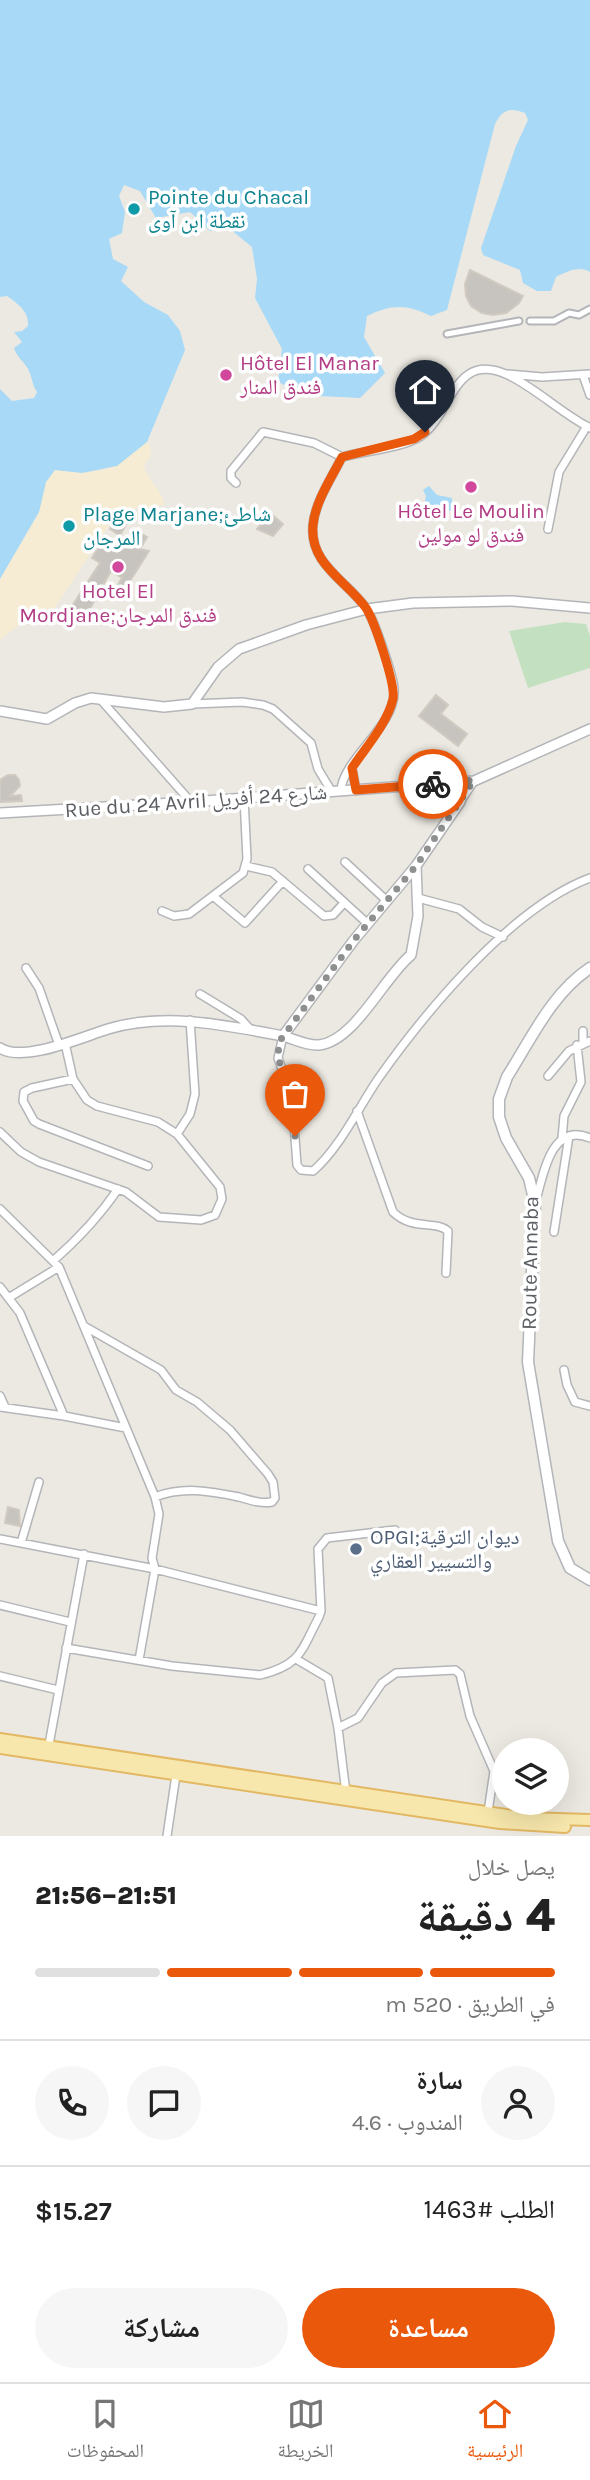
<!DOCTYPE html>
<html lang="ar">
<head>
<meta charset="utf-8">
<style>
  :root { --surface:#fff; --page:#f6f6f6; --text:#222; --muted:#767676; --line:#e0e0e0; --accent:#ea580c }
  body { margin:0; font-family:Karla,"Noto Naskh Arabic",sans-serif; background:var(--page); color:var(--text); direction:rtl; height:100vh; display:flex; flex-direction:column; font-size:26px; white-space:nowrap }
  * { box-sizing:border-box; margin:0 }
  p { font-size:23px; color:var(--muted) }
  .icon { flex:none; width:38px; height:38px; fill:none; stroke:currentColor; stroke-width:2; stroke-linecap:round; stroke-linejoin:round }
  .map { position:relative; height:1836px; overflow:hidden; direction:ltr }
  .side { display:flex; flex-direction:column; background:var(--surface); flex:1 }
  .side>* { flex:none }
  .controls { position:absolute; left:492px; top:1738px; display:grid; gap:14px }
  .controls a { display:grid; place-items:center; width:77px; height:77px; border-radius:50%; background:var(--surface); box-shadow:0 7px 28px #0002; font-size:35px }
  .pin { position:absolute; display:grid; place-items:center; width:60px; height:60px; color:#fff; margin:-72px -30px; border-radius:50% 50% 50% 0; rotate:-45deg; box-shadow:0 0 7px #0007 }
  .pin .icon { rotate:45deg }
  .courier { position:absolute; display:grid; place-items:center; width:70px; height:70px; margin:-35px; border:5px solid #ea580c; border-radius:50%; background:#fff; color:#222; box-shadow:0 2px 9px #0007 }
  .overview em { font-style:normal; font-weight:800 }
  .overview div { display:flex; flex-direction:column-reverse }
  .overview { display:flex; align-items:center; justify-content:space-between; height:119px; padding:0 35px }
  h1 { font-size:46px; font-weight:800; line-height:52px }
  .bar { display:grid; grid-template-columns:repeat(4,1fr); gap:10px 7px; align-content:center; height:84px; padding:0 35px }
  .bar i { height:9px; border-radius:5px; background:var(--line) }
  .bar .current { background:var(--accent) }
  .bar p { grid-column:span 4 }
  .line { display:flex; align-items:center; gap:18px; padding:0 35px; border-top:2px solid var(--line) }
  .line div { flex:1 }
  .round { display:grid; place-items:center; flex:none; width:74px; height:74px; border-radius:37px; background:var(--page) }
  .cta { display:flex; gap:14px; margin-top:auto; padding:14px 35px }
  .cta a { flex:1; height:80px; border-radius:42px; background:var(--accent); color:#fff; font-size:28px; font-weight:800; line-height:80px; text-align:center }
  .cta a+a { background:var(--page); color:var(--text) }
  .menu { display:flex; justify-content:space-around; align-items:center; height:98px; border-top:2px solid var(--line); background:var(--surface); font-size:19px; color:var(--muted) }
  .menu a { display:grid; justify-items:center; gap:4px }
  .menu .current { color:var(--accent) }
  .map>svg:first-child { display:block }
  .green { fill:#c3e1c1 }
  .sand { fill:#f6ecd3 }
  .water { fill:#a8d9f6 }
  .building { fill:#c7c4c0; stroke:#d0cac1; stroke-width:2 }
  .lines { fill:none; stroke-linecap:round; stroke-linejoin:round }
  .pedestrian-casing { stroke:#b3b5b8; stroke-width:9 }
  .minor-casing { stroke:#b3b5b8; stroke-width:10 }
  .tertiary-casing { stroke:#b3b5b8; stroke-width:12 }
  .secondary-casing { stroke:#b2b5b9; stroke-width:13 }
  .primary-casing { stroke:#e3b864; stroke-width:14 }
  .pedestrian { stroke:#fff; stroke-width:5 }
  .minor { stroke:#fff; stroke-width:7 }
  .tertiary { stroke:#fff; stroke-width:9 }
  .secondary { stroke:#fff; stroke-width:10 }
  .primary { stroke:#f7e7ac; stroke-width:10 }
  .done { stroke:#8e8f8f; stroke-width:7; stroke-dasharray:0 12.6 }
  .route { stroke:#ea580c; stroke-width:9 }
  .culture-dot { fill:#0f9aa8; stroke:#fff; stroke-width:2.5 }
  .hotel-dot { fill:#d1479c; stroke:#fff; stroke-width:2.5 }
  .service-dot { fill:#5c6f8a; stroke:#fff; stroke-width:2.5 }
  .labels { text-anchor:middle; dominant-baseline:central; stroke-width:7; stroke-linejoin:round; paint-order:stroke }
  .culture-label { font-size:21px; fill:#0d838f; stroke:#fff; text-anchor:start }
  .hotel-label { font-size:21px; fill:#b23c85; stroke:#fff }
  .street-label { font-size:21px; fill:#5b5e62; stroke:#fff }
  .service-label { font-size:21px; fill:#4e5e75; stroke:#fff; text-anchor:start }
</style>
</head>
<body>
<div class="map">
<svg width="590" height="1836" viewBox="0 0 590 1836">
  <rect width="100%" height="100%" fill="#ece9e2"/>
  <path class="green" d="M565 622 586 624 590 636V668L528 688 509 631Z"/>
  <path class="sand" d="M147 442C156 455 148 456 144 467 150 483 161 489 165 505L119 510 48 618 24 621 0 640V579L39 512 46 482 55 470C102 476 111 471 147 442Z"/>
  <path class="water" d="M0 0H590V272C579 265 566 272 556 277L551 291H537L523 283 520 270 483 255 481 248 516 146 528 120 525 113C509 107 502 110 495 124L447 310 431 316C406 304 392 304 367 316L364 337 385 373 360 398 298 395 278 381 282 349 255 298 257 279 252 247 230 229 210 231 190 212 156 218 140 191 124 185 119 196 125 212 122 233 109 239 113 259 128 267 121 281 144 302 168 315 180 331 185 350 147 442 117 466 82 473 55 470 46 482 39 512 0 579V389L12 401 34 398 37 392C32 385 32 376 28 369 23 360 18 359 14 348L22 342 14 332 22 331 28 326C29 311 18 304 7 296L0 297Z
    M429 486 437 495 452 498V510L443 512 435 505H424L426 496 423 490Z"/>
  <path class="building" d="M470 270 523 296 519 303 506 313 493 315 482 313 471 306 466 296 465 284Z
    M270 513 283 524 273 536 257 529Z
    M117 517 127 523 120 535 130 541 137 531 147 537 140 549 149 551 120 597 113 593 122 578 111 571 91 607 76 624 65 617 100 563 92 558 100 545 109 551 119 535 110 529Z
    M436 695 448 705 441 714 467 734 458 746 419 716Z
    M8 775H15L19 780 20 786 10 796 21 795 22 801 0 802V780Z
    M8 1507 19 1510 20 1526 5 1523Z"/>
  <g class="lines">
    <defs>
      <path id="pedestrian" d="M530 321H554L569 313 579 315 590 309
        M447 334 519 321"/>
      <path id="minor" d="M507 374 542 377 590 374
        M583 375 590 395
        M342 457C364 451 403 448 421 436 453 413 453 350 508 375 537 389 561 413 590 428
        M236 483 231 478V471L263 432 314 443 342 457
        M548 529 559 472 587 426
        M101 700 191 802
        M192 704 242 702 263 705 273 709 311 743 318 769 332 792
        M352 768 356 790
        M443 783 460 802 474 781
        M341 791C342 759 397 726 394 689 393 675 374 619 366 608 347 581 309 564 313 525 315 502 332 477 342 457
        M345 862 387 901
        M246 866 272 872 324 916 333 915 344 903
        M308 869 368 924
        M213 896 245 923 283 881
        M418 898 459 909 482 927 503 937
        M162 911 174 916 189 914 243 873 247 859 244 798
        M26 968 39 988 59 1045
        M200 994 241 1019 251 1030
        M583 1031V1043
        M283 1036 278 1058 292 1097 297 1165 301 1170 313 1171C339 1149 359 1107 378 1079 426 1011 512 907 590 878
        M65 1043 73 1079 87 1100 97 1106 158 1122 177 1134
        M548 1076 569 1051 590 1041
        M73 1079 32 1088 24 1092 23 1101 34 1121 39 1124 148 1166
        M357 1111 393 1212C413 1231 435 1220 448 1231L446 1273
        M0 1132 21 1152 39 1162 126 1192 159 1217 201 1220 215 1215 222 1199 220 1187 177 1134 190 1114 195 1094 190 1020
        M562 1138 564 1116 581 1082 577 1045
        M535 1204C543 1177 550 1121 590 1138
        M0 1209 59 1267 155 1497 159 1514 152 1558 155 1569 139 1660
        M554 1232 569 1136
        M53 1261C78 1239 99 1217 118 1189
        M0 1287 20 1313 64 1416
        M10 1297 59 1267
        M84 1326 161 1370 176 1390 197 1402 230 1430 268 1474 273 1482 275 1498 272 1502C260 1504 250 1500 239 1497 210 1491 182 1486 155 1497
        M564 1370 567 1385 575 1402 590 1406
        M0 1396 5 1407
        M0 1407 64 1416 126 1428
        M0 1539 155 1569 321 1611
        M21 1543 39 1482
        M0 1605 70 1622
        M66 1648 172 1666 260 1675C301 1665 301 1651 319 1617L321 1611 318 1549 327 1538 395 1530
        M296 1659 328 1678 338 1728 346 1793
        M0 1676 58 1690
        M338 1728 358 1718 382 1683 396 1673 455 1670 460 1674 470 1716 494 1771 488 1812
        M48 1750 84 1554
        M167 1836 176 1775"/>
      <path id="tertiary" d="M0 711 47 719 75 703 91 698 164 707 192 704 218 667 239 649 306 625 367 609 413 603 512 601 590 608
        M0 813 191 802 474 781 590 729
        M283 1036C294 1039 307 1046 319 1045 355 1041 384 977 411 955L418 916 416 866
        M0 1048C24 1063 82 1037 108 1029 165 1012 225 1025 283 1036L354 940 416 866 460 802"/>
      <path id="secondary" d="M590 968C552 993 531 1039 507 1077L499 1099V1117L506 1138 529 1178 535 1203 528 1362 558 1541 570 1568 590 1580"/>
      <path id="primary" d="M0 1739 526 1818 590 1820
        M0 1748 500 1823 565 1827"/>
    </defs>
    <use href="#pedestrian" class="pedestrian-casing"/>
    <use href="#minor" class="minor-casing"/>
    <use href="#tertiary" class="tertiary-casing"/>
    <use href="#secondary" class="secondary-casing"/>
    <use href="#primary" class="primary-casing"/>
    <use href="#pedestrian" class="pedestrian"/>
    <use href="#minor" class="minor"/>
    <use href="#tertiary" class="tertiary"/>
    <use href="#secondary" class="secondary"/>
    <use href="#primary" class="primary"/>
  </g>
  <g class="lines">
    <path class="done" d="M295 1136 292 1097 278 1058 279 1042 354 940 416 866 474 780 433 784"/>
    <path class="route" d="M425 432 414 439 342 457C332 477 315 502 313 525 309 564 347 581 366 608 374 620 396 685 393 699 387 724 366 747 352 768L356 790 433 784"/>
  </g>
  <g class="culture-dot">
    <circle cx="134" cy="209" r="7"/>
    <circle cx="69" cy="526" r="7"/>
  </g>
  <g class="hotel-dot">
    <circle cx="226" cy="375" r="7"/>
    <circle cx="471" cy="487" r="7"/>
    <circle cx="118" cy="567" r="7"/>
  </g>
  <circle class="service-dot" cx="356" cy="1549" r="7"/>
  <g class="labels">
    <g class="culture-label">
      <text x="148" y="197">Pointe du Chacal<tspan x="148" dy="24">نقطة ابن آوى</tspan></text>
      <text x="83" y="514">Plage Marjane;شاطئ<tspan x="83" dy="24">المرجان</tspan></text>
    </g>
    <g class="hotel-label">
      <text x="240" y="363" text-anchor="start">Hôtel El Manar<tspan x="240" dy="24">فندق المنار</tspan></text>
      <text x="471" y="511">Hôtel Le Moulin<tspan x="471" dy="24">فندق لو مولين</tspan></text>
      <text x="118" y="591">Hotel El<tspan x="118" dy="24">Mordjane;فندق المرجان</tspan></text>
    </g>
    <g class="street-label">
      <text transform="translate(196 801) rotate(-4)">Rue du 24 Avril شارع 24 أفريل</text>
      <text transform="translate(530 1263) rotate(-89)">Route Annaba</text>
    </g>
    <g class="service-label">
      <text x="370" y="1537">OPGI;ديوان الترقية<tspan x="370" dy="24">والتسيير العقاري</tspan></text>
    </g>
  </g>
</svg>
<div class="controls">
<a><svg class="icon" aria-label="layers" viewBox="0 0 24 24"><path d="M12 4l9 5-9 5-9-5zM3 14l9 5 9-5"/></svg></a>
</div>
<div class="pin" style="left:295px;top:1136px;background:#ea580c"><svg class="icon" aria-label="bag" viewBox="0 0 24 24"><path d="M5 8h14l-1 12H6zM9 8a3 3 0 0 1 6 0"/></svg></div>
<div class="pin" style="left:425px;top:432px;background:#1f2937"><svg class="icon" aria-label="home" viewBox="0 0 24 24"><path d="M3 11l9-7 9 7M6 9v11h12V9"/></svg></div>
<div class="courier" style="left:433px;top:784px"><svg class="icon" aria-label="bike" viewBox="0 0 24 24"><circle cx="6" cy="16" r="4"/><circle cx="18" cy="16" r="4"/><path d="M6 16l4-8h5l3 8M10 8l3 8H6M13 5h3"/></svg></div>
</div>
<section class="side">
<div class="overview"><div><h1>4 دقيقة</h1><p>يصل خلال</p></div><em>21:51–21:56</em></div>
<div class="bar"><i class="current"></i><i class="current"></i><i class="current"></i><i></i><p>في الطريق · 520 m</p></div>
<div class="line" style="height:126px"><a class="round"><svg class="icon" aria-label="person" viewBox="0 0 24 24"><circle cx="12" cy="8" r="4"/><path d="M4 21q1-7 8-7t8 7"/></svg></a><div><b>سارة</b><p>المندوب · 4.6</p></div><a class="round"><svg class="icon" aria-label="chat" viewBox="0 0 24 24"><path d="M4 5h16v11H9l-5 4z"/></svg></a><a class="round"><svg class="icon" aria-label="phone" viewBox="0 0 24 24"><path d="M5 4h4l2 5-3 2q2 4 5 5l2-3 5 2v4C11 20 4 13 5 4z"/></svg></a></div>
<div class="line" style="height:91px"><div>الطلب #1463</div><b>$15.27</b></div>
<div class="cta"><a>مساعدة</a><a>مشاركة</a></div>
</section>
<nav class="menu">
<a class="current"><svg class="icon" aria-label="home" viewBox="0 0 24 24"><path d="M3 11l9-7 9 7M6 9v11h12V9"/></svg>الرئيسية</a>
<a><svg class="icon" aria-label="map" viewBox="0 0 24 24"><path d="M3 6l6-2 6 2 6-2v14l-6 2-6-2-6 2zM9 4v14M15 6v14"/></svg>الخريطة</a>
<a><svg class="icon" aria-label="saved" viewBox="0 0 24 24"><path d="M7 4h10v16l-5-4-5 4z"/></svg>المحفوظات</a>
</nav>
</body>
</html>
